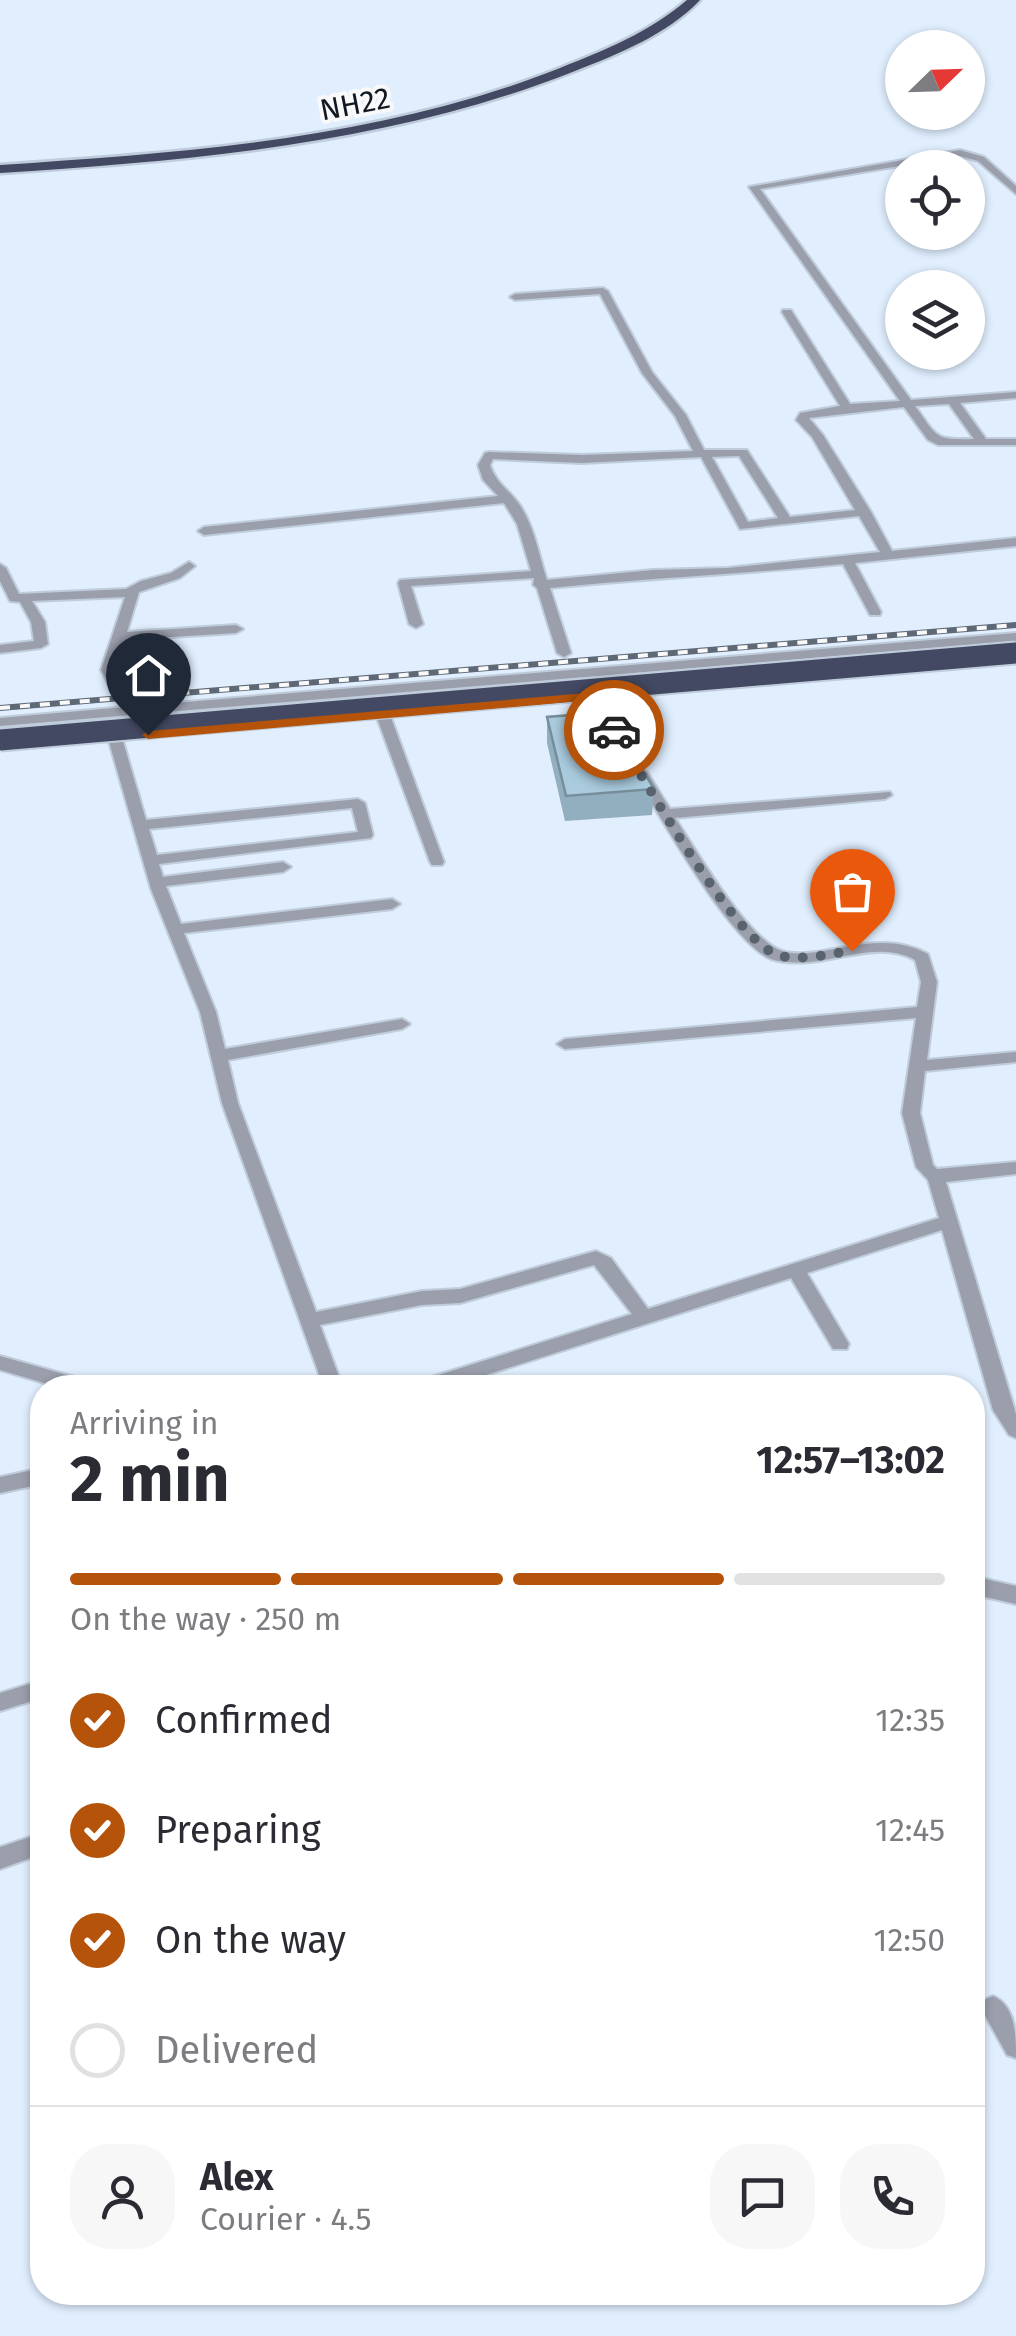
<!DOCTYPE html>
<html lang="en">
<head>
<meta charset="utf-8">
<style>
  :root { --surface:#fff; --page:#f7f7f7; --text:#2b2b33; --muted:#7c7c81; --line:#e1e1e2; --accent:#b45309 }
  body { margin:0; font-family:"Fira Sans",sans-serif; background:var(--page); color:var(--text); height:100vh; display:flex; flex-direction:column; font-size:38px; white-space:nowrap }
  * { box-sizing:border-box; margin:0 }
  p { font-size:32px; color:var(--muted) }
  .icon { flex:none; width:55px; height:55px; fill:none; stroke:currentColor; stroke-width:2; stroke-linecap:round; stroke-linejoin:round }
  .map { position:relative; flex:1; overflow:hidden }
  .side { position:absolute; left:30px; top:1375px; width:955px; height:930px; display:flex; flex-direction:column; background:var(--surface); border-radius:40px; box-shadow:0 2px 8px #0004 }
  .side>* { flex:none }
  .needle { width:65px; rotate:67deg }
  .buttons { position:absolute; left:885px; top:30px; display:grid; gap:20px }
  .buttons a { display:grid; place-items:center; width:100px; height:100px; border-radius:50%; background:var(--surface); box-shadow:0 2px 8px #0004; font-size:50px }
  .pin { position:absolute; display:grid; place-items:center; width:85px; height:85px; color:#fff; margin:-102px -42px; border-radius:50% 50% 50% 0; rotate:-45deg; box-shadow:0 0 10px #0007 }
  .pin .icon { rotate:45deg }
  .courier { position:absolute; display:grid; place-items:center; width:100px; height:100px; margin:-50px; border:8px solid #b45309; border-radius:50%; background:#fff; color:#222; box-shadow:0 2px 12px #0007 }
  .head em { font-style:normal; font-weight:700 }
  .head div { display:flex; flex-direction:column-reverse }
  .head { display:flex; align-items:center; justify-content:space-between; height:170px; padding:0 40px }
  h1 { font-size:65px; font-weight:700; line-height:75px }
  .bar { display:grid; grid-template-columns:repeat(4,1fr); gap:15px 10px; align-content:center; height:120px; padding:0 40px }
  .bar i { height:12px; border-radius:8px; background:var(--line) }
  .bar .active { background:var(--accent) }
  .bar p { grid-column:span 4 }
  .line { display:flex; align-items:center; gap:25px; padding:0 40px; border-top:2px solid var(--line) }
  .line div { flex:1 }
  .round { display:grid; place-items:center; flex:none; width:105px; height:105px; border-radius:40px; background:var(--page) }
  ol { padding:0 40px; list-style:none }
  li { display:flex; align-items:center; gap:30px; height:110px }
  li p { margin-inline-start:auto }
  li .icon { padding:10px; border-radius:50%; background:var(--accent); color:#fff; stroke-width:4 }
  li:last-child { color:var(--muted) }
  li i { width:55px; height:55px; border:5px solid var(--line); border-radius:50% }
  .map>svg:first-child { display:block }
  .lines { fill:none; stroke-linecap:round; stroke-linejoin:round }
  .minor-casing { stroke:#bfccdb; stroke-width:4 }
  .highway-casing { stroke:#bfccdb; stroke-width:5 }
  .minor { fill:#9b9fac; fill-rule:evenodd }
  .highway { fill:#434963; fill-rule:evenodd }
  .rail-casing { stroke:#5f6975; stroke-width:6 }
  .rail { stroke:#f9f9f9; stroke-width:4; stroke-dasharray:10; stroke-linecap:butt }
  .highway-bridge-casing { stroke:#bfccdb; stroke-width:25; stroke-linecap:butt }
  .highway-bridge { stroke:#434963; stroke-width:21 }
  .wall { fill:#92afbf }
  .building { fill:#aacbde; stroke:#778e9b; stroke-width:2.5 }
  .route { fill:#b45309 }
  .done { stroke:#59636e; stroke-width:10; stroke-dasharray:0 18 }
  .labels { text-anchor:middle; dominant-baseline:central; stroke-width:8; stroke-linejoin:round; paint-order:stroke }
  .far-street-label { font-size:30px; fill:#101821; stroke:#f9f9f9 }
</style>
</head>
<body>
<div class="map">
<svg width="1016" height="2336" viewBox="0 0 1016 2336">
  <rect width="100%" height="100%" fill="#e0eefe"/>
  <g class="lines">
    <defs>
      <path id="minor" d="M960 150 984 157 1016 186V194L978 161 960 156 760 189 911 400 1016 392V398L960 403 986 439H1016V445H938L928 440 904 407 809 418 823 435 871 512 892 551 1016 538V546L855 563 881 612 880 615H870L843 564C745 574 647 578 550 588L571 653 564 657 557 653 537 588 533 585 534 578 411 586 423 624 416 628 409 624 398 583 400 580 531 571 517 524 504 503 204 535 198 531 204 527 498 496 483 480 478 465 485 453 489 452 582 455 693 451 675 416 642 373 600 294 515 300 510 297 515 294 603 288 608 291 652 372 686 415 704 450H747L790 517 855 510 812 437 796 420 800 413 840 406 782 312 783 310H791L850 404 900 401 749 187ZM949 404 974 439C934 440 938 438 915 406ZM739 456 778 518 748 522 712 457ZM701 457 740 529 859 516 880 552 727 568 653 570 547 580C539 556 534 525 519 504 508 489 496 483 490 465L493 459 582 463Z
        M189 562 195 566 180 578 139 592 127 632 236 625 243 629 236 633 124 640 115 670 117 676 144 689 150 705 1016 633V641L0 726V718L137 706 133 694 107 681 101 670 125 597 32 601 45 622 48 644 41 648 0 653V645L34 641 31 622 20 602 10 601 0 581V564L6 568 19 594 126 589 141 581 171 573Z
        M598 692 605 696 622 731 620 734 615 735 608 731 591 696Z
        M383 711 390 715 444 862 442 865H432L430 862 376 715Z
        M115 734 122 738 146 820 358 799 365 803 373 835 371 838 159 864 163 877 283 862 291 867 283 872 166 886 181 924 392 899 400 904 392 909 184 933 216 1012 225 1049 402 1019 410 1024 402 1029 228 1060 238 1103 316 1312 422 1291 460 1289 596 1251 611 1258 648 1309 939 1218 928 1180 916 1167 902 1113 916 1018 565 1049 557 1044 565 1039 917 1007 921 982 915 960C882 942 844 959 810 962 797 963 783 963 771 959 730 942 660 816 635 775L642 771 647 772 670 809 890 792 892 795 885 799 675 818C696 850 747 939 782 951 800 957 826 950 844 947 874 942 900 939 928 954L937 982 927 1060 1016 1052V1062L925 1071 920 1113 933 1165 937 1169 1016 1162V1174L946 1182 1016 1414V1438L1009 1435 993 1410 942 1230 807 1273 849 1344 847 1349H833L791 1278 445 1388H411L413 1383 632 1314 594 1265 460 1303 422 1305 320 1325 343 1388H324L222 1103 200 1012 151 889 108 738ZM352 808 358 832 157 855 149 829Z
        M0 1356 96 1383 98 1388H61L0 1370Z
        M42 1468V1484L0 1493V1477Z
        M972 1576 1016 1586V1604L972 1594Z
        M42 1680V1698L0 1711V1693Z
        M42 1833V1854L0 1869V1847Z
        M993 1996C1016 2006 1016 2035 1016 2058L1007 2055 981 2008 984 2000Z"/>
      <path id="highway" d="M687 0H700C667 35 618 54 575 71 391 144 196 160 0 173V165C190 152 381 139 560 68 605 50 650 32 687 0Z"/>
    </defs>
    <use href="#minor" class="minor-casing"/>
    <use href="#highway" class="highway-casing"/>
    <use href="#minor" class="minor"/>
    <use href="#highway" class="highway"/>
    <defs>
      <path id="rail" d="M0 708 1016 625"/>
    </defs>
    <use href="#rail" class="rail-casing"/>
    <use href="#rail" class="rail"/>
    <defs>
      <path id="highway-bridge" d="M0 740 1016 653"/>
    </defs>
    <use href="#highway-bridge" class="highway-bridge-casing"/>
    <use href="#highway-bridge" class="highway-bridge"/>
  </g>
  <path class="wall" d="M547 717 654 789 652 815 565 821 547 743Z"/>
  <path class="building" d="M609 712 654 789 566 796 547 717Z"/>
  <path class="route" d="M598 692 604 696 618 732H609L593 700 148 739 142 735 148 731Z"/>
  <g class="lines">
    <path class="done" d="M614 730C642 775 732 936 775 954 796 963 831 953 852 951"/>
  </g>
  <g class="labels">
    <g class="far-street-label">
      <text transform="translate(355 104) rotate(-11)">NH22</text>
    </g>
  </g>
</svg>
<div class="buttons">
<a><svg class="needle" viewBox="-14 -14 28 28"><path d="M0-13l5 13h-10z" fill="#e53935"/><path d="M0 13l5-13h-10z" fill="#7c7c81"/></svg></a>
<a><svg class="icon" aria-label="locate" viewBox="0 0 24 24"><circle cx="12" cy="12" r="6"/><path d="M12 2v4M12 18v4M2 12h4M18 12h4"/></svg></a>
<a><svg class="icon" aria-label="layers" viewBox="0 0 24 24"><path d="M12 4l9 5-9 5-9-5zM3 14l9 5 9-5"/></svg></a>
</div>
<div class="pin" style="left:852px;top:951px;background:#ea580c"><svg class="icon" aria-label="bag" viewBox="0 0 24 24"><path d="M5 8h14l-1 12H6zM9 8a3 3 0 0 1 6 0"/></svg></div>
<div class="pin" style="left:148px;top:735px;background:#1f2937"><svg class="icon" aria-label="home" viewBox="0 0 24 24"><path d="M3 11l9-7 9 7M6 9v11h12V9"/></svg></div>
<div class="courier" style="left:614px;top:730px"><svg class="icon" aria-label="car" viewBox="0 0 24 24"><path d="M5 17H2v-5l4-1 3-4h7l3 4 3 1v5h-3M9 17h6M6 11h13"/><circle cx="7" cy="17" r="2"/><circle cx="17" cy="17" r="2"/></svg></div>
<section class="side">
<div class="head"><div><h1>2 min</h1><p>Arriving in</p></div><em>12:57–13:02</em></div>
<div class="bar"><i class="active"></i><i class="active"></i><i class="active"></i><i></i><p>On the way · 250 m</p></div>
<ol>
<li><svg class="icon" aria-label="check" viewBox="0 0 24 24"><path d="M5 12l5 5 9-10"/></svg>Confirmed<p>12:35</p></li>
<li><svg class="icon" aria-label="check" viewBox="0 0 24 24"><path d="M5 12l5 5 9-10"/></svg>Preparing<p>12:45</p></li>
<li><svg class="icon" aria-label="check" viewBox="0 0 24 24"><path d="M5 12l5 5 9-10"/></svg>On the way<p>12:50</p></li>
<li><i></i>Delivered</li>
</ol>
<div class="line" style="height:180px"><a class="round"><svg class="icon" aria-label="person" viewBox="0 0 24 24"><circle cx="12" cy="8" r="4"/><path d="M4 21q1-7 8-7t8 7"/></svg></a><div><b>Alex</b><p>Courier · 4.5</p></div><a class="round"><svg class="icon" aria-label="chat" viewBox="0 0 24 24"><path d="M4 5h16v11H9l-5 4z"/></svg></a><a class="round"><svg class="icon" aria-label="phone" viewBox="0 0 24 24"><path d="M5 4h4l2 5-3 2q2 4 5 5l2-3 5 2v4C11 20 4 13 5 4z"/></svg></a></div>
</section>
</div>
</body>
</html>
